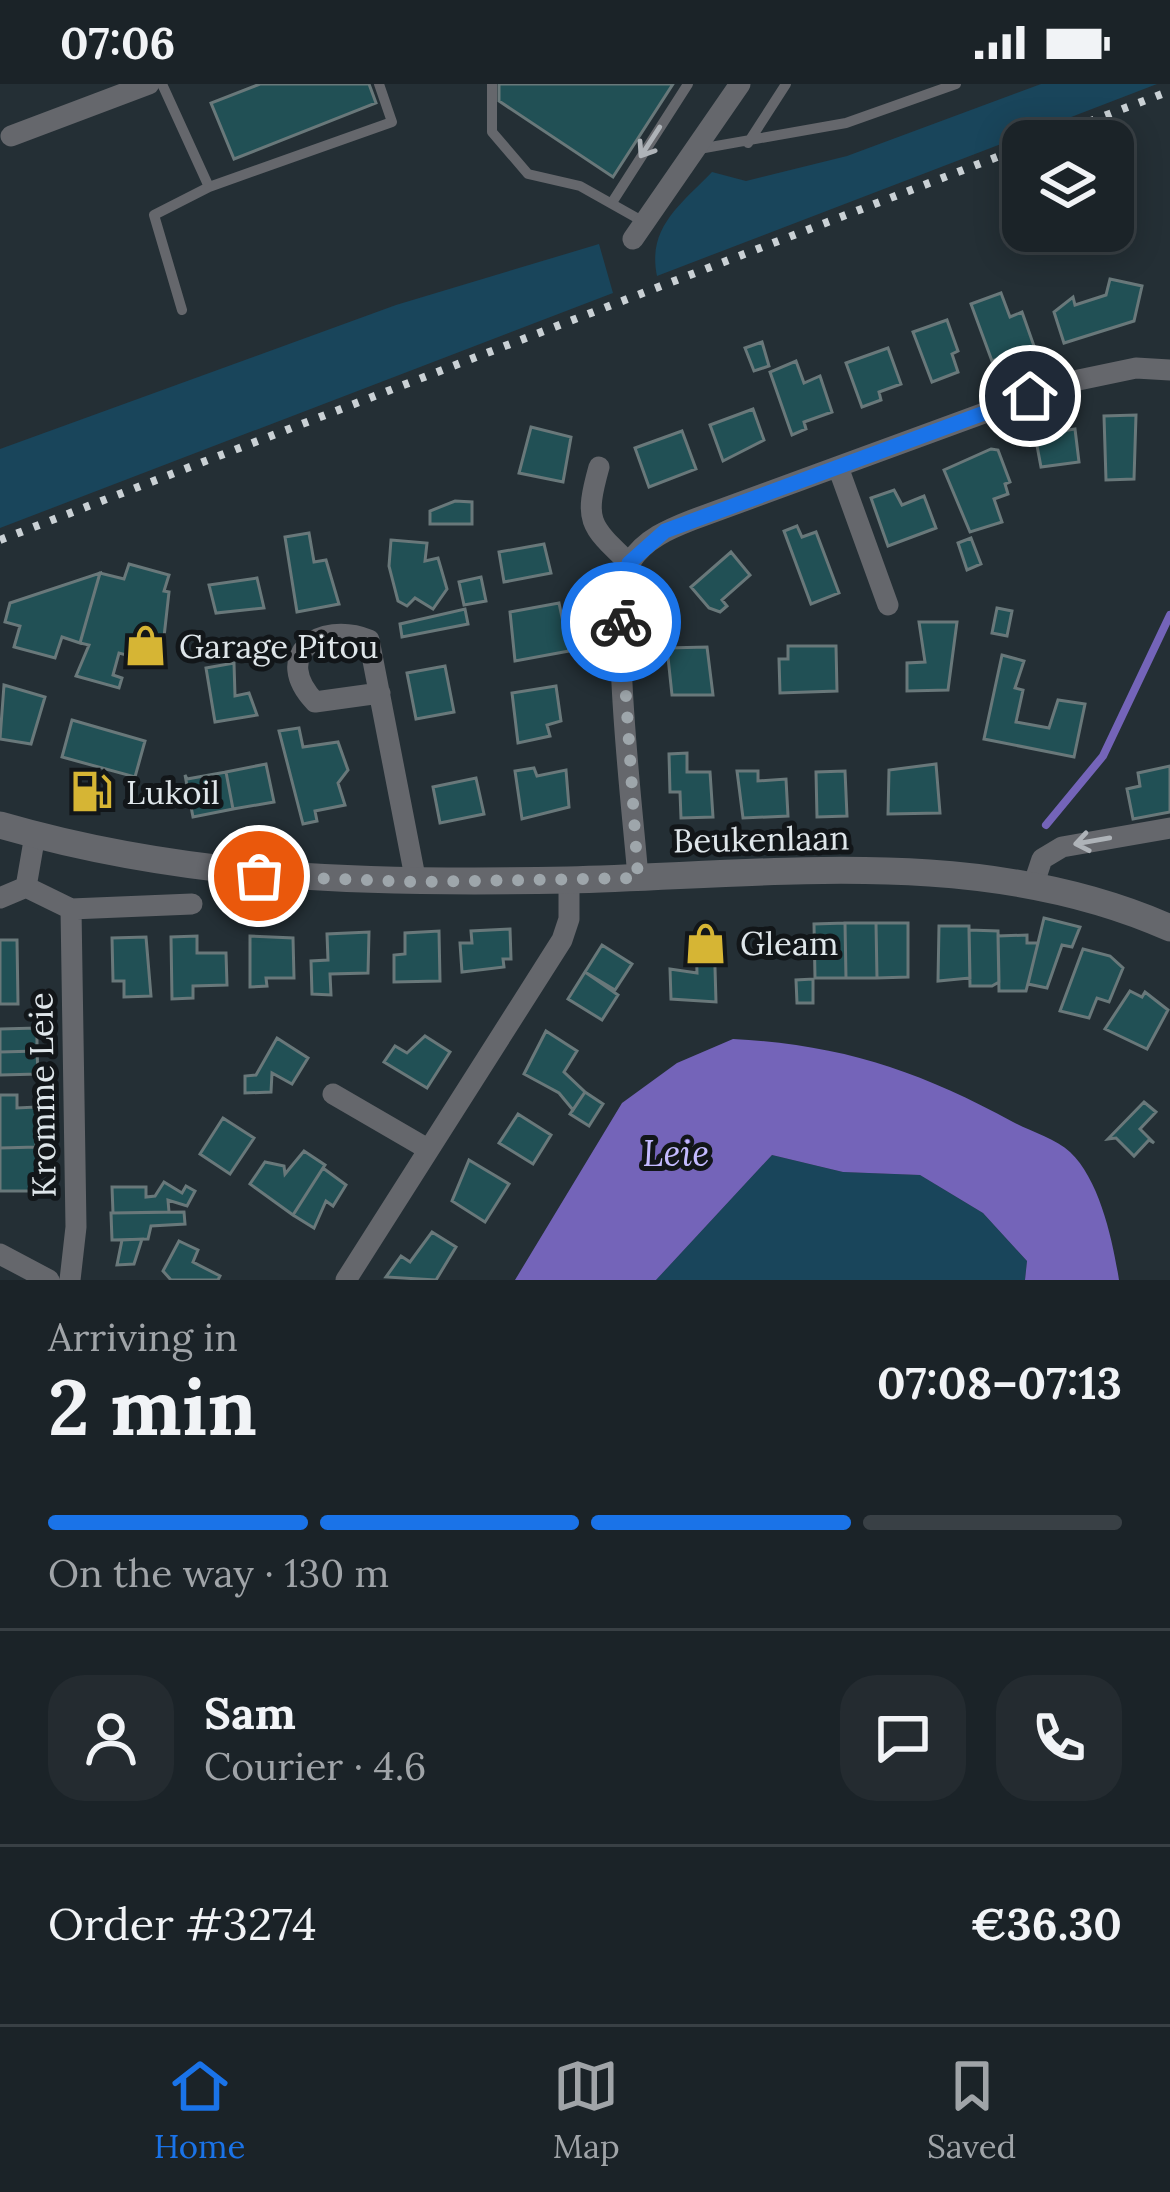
<!DOCTYPE html>
<html lang="en">
<head>
<meta charset="utf-8">
<style>
  :root { --surface:#1b2328; --page:#242b30; --text:#f1f3f6; --muted:#a0a4a8; --line:#394045; --accent:#1a73e8 }
  body { margin:0; font-family:Lora,serif; background:var(--page); color:var(--text); height:100vh; display:flex; flex-direction:column; font-size:45px; white-space:nowrap }
  * { box-sizing:border-box; margin:0 }
  p { font-size:39px; color:var(--muted) }
  .icon { flex:none; width:66px; height:66px; fill:none; stroke:currentColor; stroke-width:2; stroke-linecap:round; stroke-linejoin:round }
  .map { position:relative; height:1196px; overflow:hidden }
  .panel { display:flex; flex-direction:column; background:var(--surface); flex:1 }
  .panel>* { flex:none }
  .fabs { position:absolute; left:1002px; top:36px; display:grid; gap:24px }
  .fabs a { display:grid; place-items:center; width:132px; height:132px; border-radius:24px; background:var(--surface); box-shadow:0 6px 30px #0003,0 0 0 3px var(--line); font-size:60px }
  .pin { position:absolute; display:grid; place-items:center; width:102px; height:102px; color:#fff; margin:-51px; border:6px solid #fff; border-radius:50%; box-shadow:0 3px 12px #0007 }
  .courier { position:absolute; display:grid; place-items:center; width:120px; height:120px; margin:-60px; border:9px solid #1a73e8; border-radius:50%; background:#fff; color:#222; box-shadow:0 3px 15px #0007 }
  .summary em { font-style:normal; font-weight:700 }
  .summary div { display:flex; flex-direction:column-reverse }
  .summary { display:flex; align-items:center; justify-content:space-between; height:204px; padding:0 48px }
  h1 { font-size:78px; font-weight:700; line-height:90px }
  .bar { display:grid; grid-template-columns:repeat(4,1fr); gap:18px 12px; align-content:center; height:144px; padding:0 48px }
  .bar i { height:15px; border-radius:9px; background:var(--line) }
  .bar .on { background:var(--accent) }
  .bar p { grid-column:span 4 }
  .line { display:flex; align-items:center; gap:30px; padding:0 48px; border-top:3px solid var(--line) }
  .line div { flex:1 }
  .round { display:grid; place-items:center; flex:none; width:126px; height:126px; border-radius:36px; background:var(--page) }
  .status { display:flex; justify-content:space-between; align-items:center; height:84px; padding:0 60px; background:var(--surface); direction:ltr }
  .status svg { height:33px; fill:currentColor }
  .dock { display:flex; justify-content:space-around; align-items:center; height:168px; border-top:3px solid var(--line); background:var(--surface); font-size:33px; color:var(--muted) }
  .dock a { display:grid; justify-items:center; gap:6px }
  .dock .on { color:var(--accent) }
  .map>svg:first-child { display:block }
  .green { fill:#19455b }
  .water { fill:#7464b9 }
  .lines { fill:none; stroke-linecap:round; stroke-linejoin:round }
  .stream { stroke:#7464b9; stroke-width:8 }
  .building { fill:#215055; stroke:#69787a; stroke-width:3 }
  .service { stroke:#65676c; stroke-width:10 }
  .minor { stroke:#65676c; stroke-width:21 }
  .tertiary { stroke:#65676c; stroke-width:27 }
  .rail { stroke:#cad1d5; stroke-width:8; stroke-dasharray:6 12; stroke-linecap:butt }
  .oneway { stroke:#aeb3b8 }
  .done { stroke:#9ea6ab; stroke-width:12; stroke-dasharray:0 21.6 }
  .route { stroke:#1a73e8; stroke-width:15 }
  .labels { text-anchor:middle; dominant-baseline:central; stroke-width:10; stroke-linejoin:round; paint-order:stroke }
  .poi-label { font-size:33px; fill:#dfe6ea; stroke:#121619; text-anchor:start }
  .street-label { font-size:33px; fill:#dfe6ea; stroke:#121619 }
  .water-label { font-size:36px; font-style:italic; fill:#c3bafe; stroke:#121619 }
</style>
</head>
<body>
<div class="status"><b>07:06</b><svg viewBox="0 0 49 12"><path d="M0 12V9h3v3zM5 12V6h3v6zM10 12V3h3v9zM15 12V0h3v12zM26 1h20v11H26zM47 4h2v5h-2z"/></svg></div>
<div class="map">
<svg width="1170" height="1196" viewBox="0 0 1170 1196">
  <rect width="100%" height="100%" fill="#242f35"/>
  <path class="green" d="M1041 0H1157L657 192C647 144 680 121 712 88L746 97 847 72Z
    M599 160 613 209 0 444V365L396 221Z
    M772 1071 843 1088 920 1091 983 1129 1027 1177 1025 1196H656Z"/>
  <path class="water" d="M733 955C842 961 917 986 1013 1038 1030 1047 1056 1055 1070 1068 1100 1096 1113 1158 1119 1196H1025L1027 1177 983 1129 920 1091 843 1088 772 1071 656 1196H515L622 1019 677 979Z"/>
  <g class="lines">
    <path class="stream" d="M1046 741 1103 672 1170 531"/>
  </g>
  <path class="building" d="M260 0H369L376 19 234 75 211 19Z
    M499 0H673L613 93 499 17Z
    M1110 195 1142 202 1134 237 1064 259 1054 228 1073 213 1075 221 1106 211Z
    M1001 209 1010 233 1022 228 1034 262 992 277 971 220Z
    M947 236 958 267 952 270 958 288 932 298 913 248Z
    M762 258 769 282 754 287 745 264Z
    M888 264 901 300 879 308 881 316 862 323 846 279Z
    M796 277 804 299 820 292 832 328 804 338 806 345 792 351 770 288Z
    M753 325 764 356 723 377 710 341Z
    M1136 331 1134 395 1106 396 1104 332Z
    M531 343 571 353 563 398 519 389Z
    M1075 345 1079 378 1041 383 1035 351Z
    M682 347 696 385 649 403 635 364Z
    M991 365 998 366 1010 398 1005 400 1008 410 994 415 1002 438 970 448 944 386Z
    M894 406 902 421 924 412 936 444 888 462 871 414Z
    M455 417 472 418V440H430V427Z
    M797 442 802 453 816 448 839 509 811 520 784 447Z
    M309 449 314 478 326 476 339 520 297 528 285 453Z
    M971 454 981 480 967 486 958 459Z
    M391 456 427 459 425 477 438 474 447 505 433 525 415 514 407 522 398 517 389 482Z
    M544 460 551 489 504 498 499 468Z
    M731 468 750 491 722 516 727 522 720 528 709 524 691 503Z
    M129 480 169 491 164 507 169 508 161 580 119 569 113 591 122 594 119 604 76 592 89 561 80 559 100 489 124 495Z
    M100 489 80 559 62 553 55 574 14 563 20 542 5 538 10 519Z
    M481 493 486 517 464 521 459 498Z
    M257 494 264 524 216 529 209 501Z
    M559 519 569 567 515 577 510 528Z
    M997 524 1012 527 1007 552 992 549Z
    M465 525 468 540 402 553 400 540Z
    M919 538H957L948 606 907 607V579L925 578Z
    M788 562H836L837 607 780 609 779 575H788Z
    M707 563 713 611H672L667 564Z
    M1002 571 1024 577 1015 604 1023 606 1016 638 1049 644 1058 616 1085 620 1074 673 984 655Z
    M234 579 235 612 249 609 257 631 215 638 206 584Z
    M445 582 454 628 416 635 407 589Z
    M4 601 45 613 31 660 0 655Z
    M556 602 561 637 547 641 550 652 518 659 512 609Z
    M72 636 145 657 135 693 62 673Z
    M299 644 303 663 338 658 348 686 338 699 345 721 315 727 317 737 303 740 279 647Z
    M687 669V688H710L713 733 681 734 680 708H670L669 670Z
    M266 680 274 718 233 725 226 688Z
    M936 680 940 729 888 730 889 686Z
    M1170 682V728L1133 735 1127 705 1140 702 1138 689Z
    M534 684 537 692 566 686 569 723 522 735 515 687Z
    M737 687H758V697L786 695 788 732 743 734Z
    M845 687 847 732 817 733 816 688Z
    M226 688 233 725 193 733 185 691 187 695Z
    M476 694 484 730 440 739 433 703Z
    M1044 834 1080 843 1072 863 1062 861 1047 904 1028 900Z
    M845 839 846 894H815L814 840Z
    M845 839H876L877 894H846Z
    M876 839H908V893L877 894Z
    M939 842H969L970 894 938 897Z
    M510 845 511 875H503L504 883 462 888 460 859H472L471 847Z
    M969 846 998 847 999 898 992 902H970Z
    M439 847 440 897 394 898V871L405 870V849Z
    M369 848 368 889 330 890 331 911 312 910 311 877 328 876 327 850Z
    M714 850 716 918 671 915 670 885 697 889 696 851Z
    M1027 851V859H1038L1026 907H999L998 852Z
    M197 852V869H226L227 901 193 902V914L172 915 171 853Z
    M250 852 293 854 294 894H266L267 902 250 903Z
    M146 853 151 912 124 913V897H113L112 854Z
    M0 856H17L18 920H0Z
    M602 861 632 880 615 906 585 888Z
    M1083 865 1110 872 1123 884 1109 918 1097 914 1089 934 1060 927Z
    M585 888 618 911 602 936 568 915Z
    M813 895V919H797L796 896Z
    M1130 907 1142 913 1145 908 1168 926 1147 965 1105 945Z
    M37 944V967L0 968V945Z
    M546 947 577 967 564 988 585 1008 573 1026 559 1009 524 990Z
    M425 952 450 968 427 1004 384 978 395 962 407 969Z
    M277 954 308 974 292 1000 272 989 271 1008 245 1009V992L256 991Z
    M37 967 38 990 0 991V968Z
    M585 1008 603 1020 589 1042 570 1030Z
    M0 1011H17V1024L36 1023V1063L0 1064Z
    M1144 1018 1156 1028 1140 1045 1154 1059 1149 1056 1134 1072 1116 1054 1108 1055Z
    M518 1030 551 1051 533 1080 499 1059Z
    M223 1034 254 1054 230 1090 200 1070Z
    M36 1063 38 1107H0V1064Z
    M304 1067 325 1081 293 1131 250 1100 265 1078 284 1082 285 1090Z
    M469 1076 509 1100 485 1138 452 1117Z
    M323 1084 346 1101 333 1122 326 1117 314 1144 293 1131Z
    M164 1098 182 1109 186 1102 195 1107 187 1122 168 1116 169 1128 113 1129 112 1103H146V1113L155 1112Z
    M184 1128 185 1140 151 1142 148 1155 112 1156 111 1129Z
    M432 1148 456 1163 436 1196 386 1193 401 1172 410 1178Z
    M142 1155 134 1180 117 1181 122 1156Z
    M179 1157 198 1166 193 1178 220 1192 218 1196H171L163 1187Z"/>
  <g class="lines">
    <path class="service" d="M162 0 209 103 392 38 379 0
      M492 0V48L528 90 580 102 644 138
      M748 59 786 0
      M699 65 846 39 956 0
      M613 117 688 0
      M182 226 154 131 209 103"/>
    <path class="minor" d="M11 52 149 0
      M633 155 740 0
      M599 383C584 437 589 441 629 479
      M838 383 888 521
      M380 609 315 618C271 572 319 536 369 556L416 798
      M638 794C634 736 606 516 631 477 645 455 669 445 692 436L1069 298 1136 284 1170 286
      M1034 799 1042 775 1062 763 1170 744
      M26 803 71 825 192 820
      M26 803 35 751
      M0 814 26 803
      M333 1010 426 1064
      M0 1170 49 1196
      M70 1196 76 1143 71 825
      M346 1196 562 856 569 835V796"/>
    <path class="tertiary" d="M0 741C190 796 372 800 568 796 770 791 981 760 1170 844"/>
    <path class="rail" d="M1038 57 1170 7
      M0 456 1023 63"/>
  </g>
  <defs><path id="oneway-shaft" d="M-6 0H5M1.5-3L5.5 0L1.5 3" fill="none" stroke-width="1.6" stroke-linecap="round" stroke-linejoin="round" transform="scale(3)"/></defs>
  <g class="oneway">
    <use href="#oneway-shaft" transform="translate(650 58) rotate(123)"/>
    <use href="#oneway-shaft" transform="translate(1092 757) rotate(170)"/>
  </g>
  <g class="lines">
    <path class="done" d="M259 792 416 798 638 794 621 538"/>
    <path class="route" d="M621 538 629 479 665 447 1030 312"/>
  </g>
  <defs>
    <symbol id="shop-bare" viewBox="-9 -9 18 18"><path d="M-5-2.5h2.3a2.7 3.5 0 0 1 5.4 0H5L5.5 6h-11ZM-1.5-2.5h3a1.5 2.3 0 0 0-3 0Z" fill="#d6b534" stroke="#121619" stroke-width="2.5" paint-order="stroke"/></symbol>
    <symbol id="fuel-bare" viewBox="-9 -9 18 18"><path d="M-5.5-6h7V0h2V4h1.3V-2.5L3-4.5l.8-.8L6-3V5H2.5V1h-1V6h-7ZM-4.2-4.7v3.2H.2V-4.7Z" fill="#d6b534" stroke="#121619" stroke-width="2.5" paint-order="stroke"/></symbol>
  </defs>
  <g fill-rule="evenodd">
    <use href="#shop-bare" x="116" y="532" width="59" height="59"/>
    <use href="#fuel-bare" x="62" y="678" width="59" height="59"/>
    <use href="#shop-bare" x="676" y="830" width="59" height="59"/>
  </g>
  <g class="labels">
    <g class="poi-label">
      <text x="179" y="562">Garage Pitou</text>
      <text x="126" y="708">Lukoil</text>
      <text x="740" y="859">Gleam</text>
    </g>
    <g class="street-label">
      <text transform="translate(761 755) rotate(-1)">Beukenlaan</text>
      <text transform="translate(42 1011) rotate(-91)">Kromme Leie</text>
    </g>
    <g class="water-label">
      <text x="676" y="1069">Leie</text>
    </g>
  </g>
</svg>
<div class="fabs">
<a><svg class="icon" aria-label="layers" viewBox="0 0 24 24"><path d="M12 4l9 5-9 5-9-5zM3 14l9 5 9-5"/></svg></a>
</div>
<div class="pin" style="left:259px;top:792px;background:#ea580c"><svg class="icon" aria-label="bag" viewBox="0 0 24 24"><path d="M5 8h14l-1 12H6zM9 8a3 3 0 0 1 6 0"/></svg></div>
<div class="pin" style="left:1030px;top:312px;background:#1f2937"><svg class="icon" aria-label="home" viewBox="0 0 24 24"><path d="M3 11l9-7 9 7M6 9v11h12V9"/></svg></div>
<div class="courier" style="left:621px;top:538px"><svg class="icon" aria-label="bike" viewBox="0 0 24 24"><circle cx="6" cy="16" r="4"/><circle cx="18" cy="16" r="4"/><path d="M6 16l4-8h5l3 8M10 8l3 8H6M13 5h3"/></svg></div>
</div>
<section class="panel">
<div class="summary"><div><h1>2 min</h1><p>Arriving in</p></div><em>07:08–07:13</em></div>
<div class="bar"><i class="on"></i><i class="on"></i><i class="on"></i><i></i><p>On the way · 130 m</p></div>
<div class="line" style="height:216px"><a class="round"><svg class="icon" aria-label="person" viewBox="0 0 24 24"><circle cx="12" cy="8" r="4"/><path d="M4 21q1-7 8-7t8 7"/></svg></a><div><b>Sam</b><p>Courier · 4.6</p></div><a class="round"><svg class="icon" aria-label="chat" viewBox="0 0 24 24"><path d="M4 5h16v11H9l-5 4z"/></svg></a><a class="round"><svg class="icon" aria-label="phone" viewBox="0 0 24 24"><path d="M5 4h4l2 5-3 2q2 4 5 5l2-3 5 2v4C11 20 4 13 5 4z"/></svg></a></div>
<div class="line" style="height:156px"><div>Order #3274</div><b>€36.30</b></div>
</section>
<nav class="dock">
<a class="on"><svg class="icon" aria-label="home" viewBox="0 0 24 24"><path d="M3 11l9-7 9 7M6 9v11h12V9"/></svg>Home</a>
<a><svg class="icon" aria-label="map" viewBox="0 0 24 24"><path d="M3 6l6-2 6 2 6-2v14l-6 2-6-2-6 2zM9 4v14M15 6v14"/></svg>Map</a>
<a><svg class="icon" aria-label="saved" viewBox="0 0 24 24"><path d="M7 4h10v16l-5-4-5 4z"/></svg>Saved</a>
</nav>
</body>
</html>
